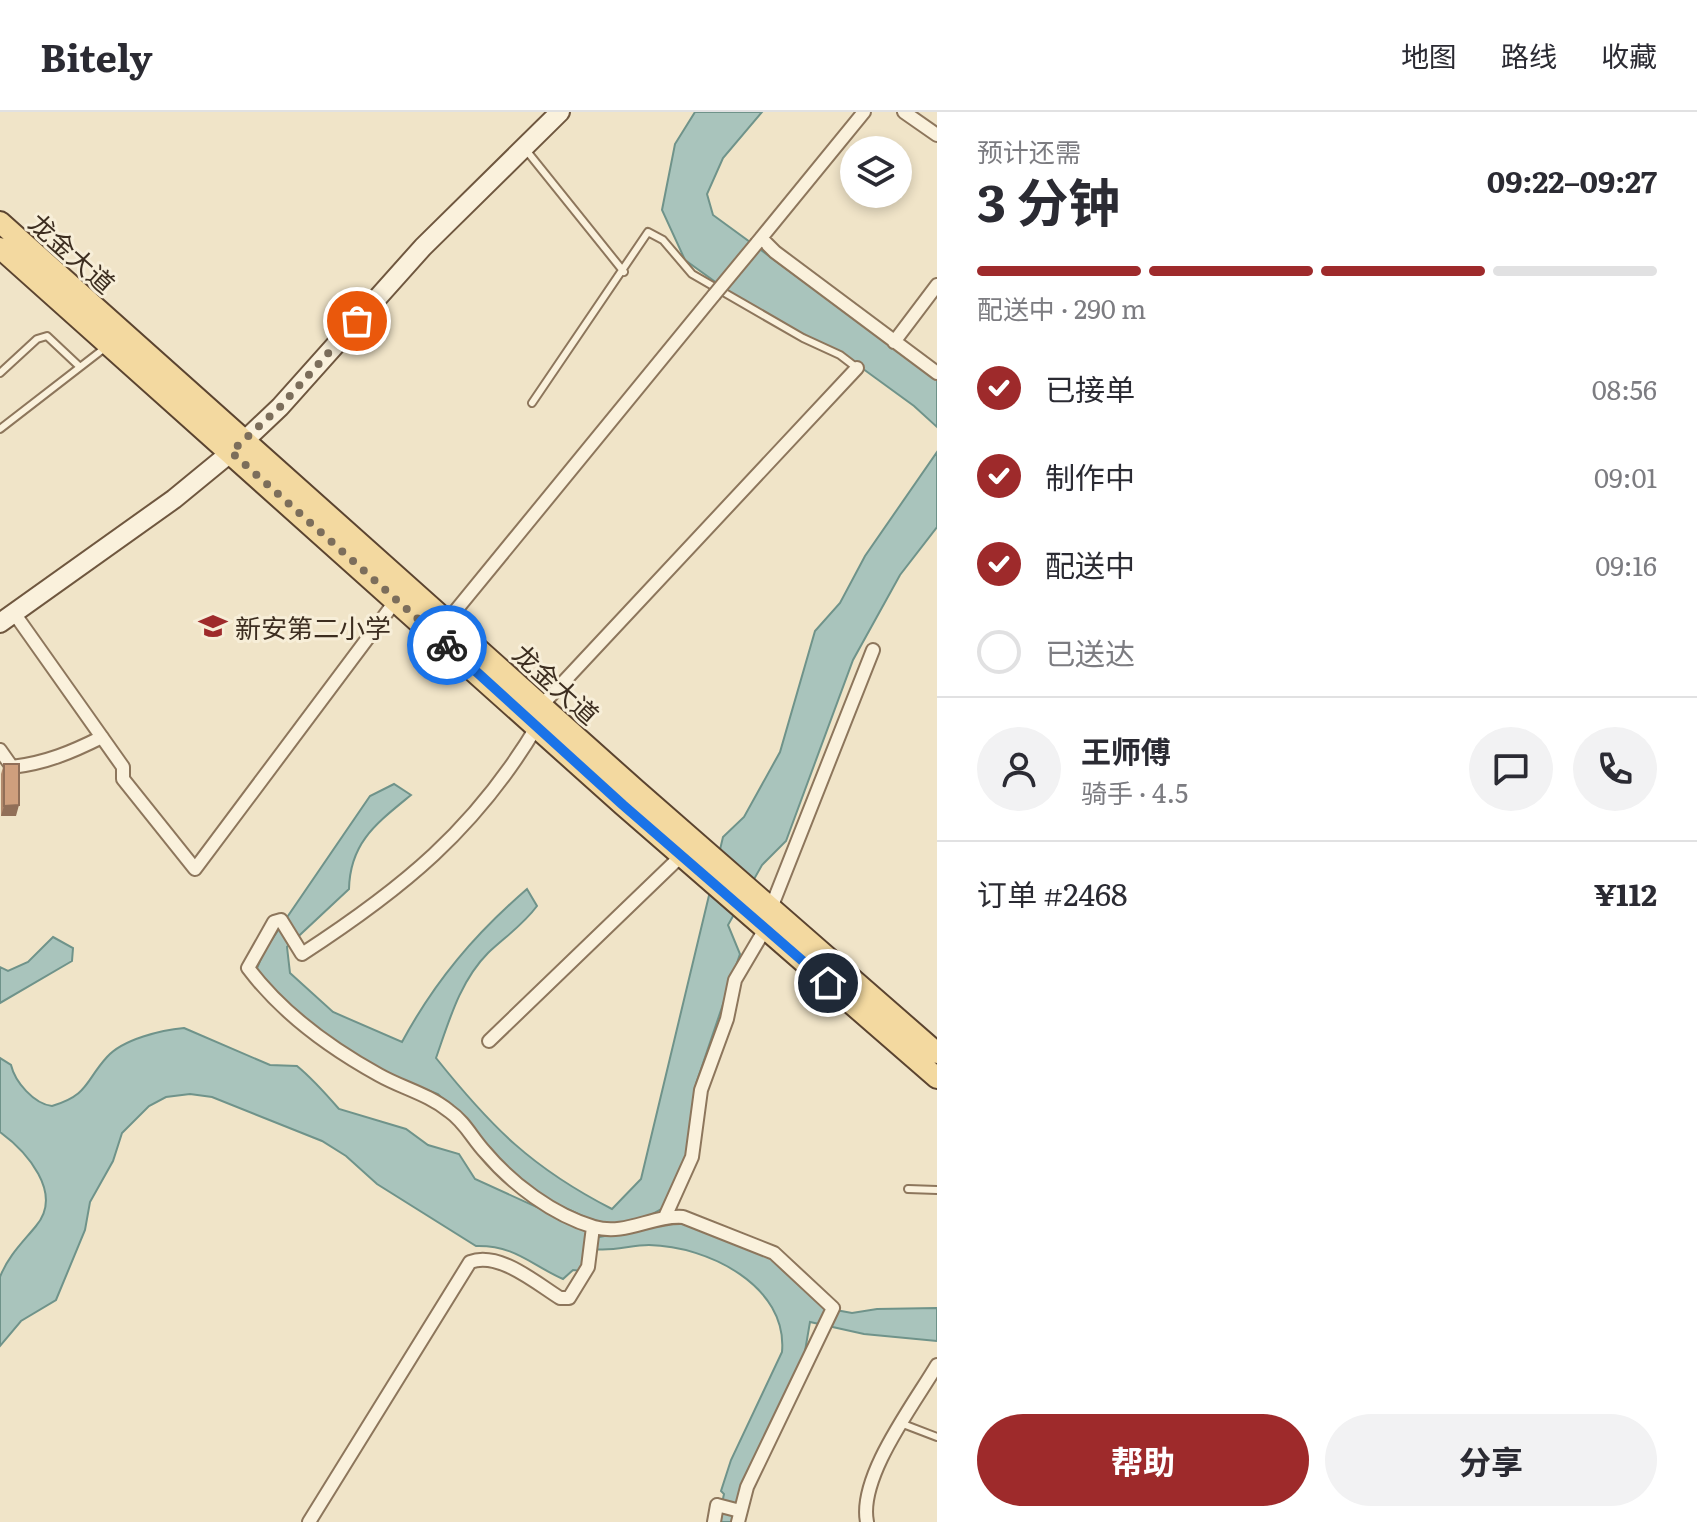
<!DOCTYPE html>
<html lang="zh">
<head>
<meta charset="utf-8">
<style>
  :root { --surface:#fff; --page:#f2f2f3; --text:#2b2b33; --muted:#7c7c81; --line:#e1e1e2; --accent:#9e2a2b }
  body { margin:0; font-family:Literata,"Noto Sans SC",serif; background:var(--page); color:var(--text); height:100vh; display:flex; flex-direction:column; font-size:30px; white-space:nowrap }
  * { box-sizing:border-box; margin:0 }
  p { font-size:26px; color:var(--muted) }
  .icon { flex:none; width:44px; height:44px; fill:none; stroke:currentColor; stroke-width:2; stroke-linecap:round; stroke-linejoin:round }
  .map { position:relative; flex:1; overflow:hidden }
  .sheet { display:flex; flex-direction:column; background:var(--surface); width:760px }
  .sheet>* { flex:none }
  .tools { position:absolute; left:840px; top:24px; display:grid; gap:16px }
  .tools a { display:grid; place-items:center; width:72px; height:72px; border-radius:50%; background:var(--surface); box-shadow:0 4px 12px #0003; font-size:40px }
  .pin { position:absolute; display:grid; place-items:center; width:68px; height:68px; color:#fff; margin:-34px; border:4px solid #fff; border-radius:50%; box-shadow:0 2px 8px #0007 }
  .courier { position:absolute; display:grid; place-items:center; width:80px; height:80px; margin:-40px; border:6px solid #1a73e8; border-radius:50%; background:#fff; color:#222; box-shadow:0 2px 10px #0007 }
  .headline em { font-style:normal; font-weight:700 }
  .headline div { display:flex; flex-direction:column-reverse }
  .headline { display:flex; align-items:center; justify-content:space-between; height:136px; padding:0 40px }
  h1 { font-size:52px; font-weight:700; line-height:60px }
  .bar { display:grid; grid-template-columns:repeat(4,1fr); gap:12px 8px; align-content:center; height:96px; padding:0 40px }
  .bar i { height:10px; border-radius:6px; background:var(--line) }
  .bar .on { background:var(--accent) }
  .bar p { grid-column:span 4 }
  .line { display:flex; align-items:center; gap:20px; padding:0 40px; border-top:2px solid var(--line) }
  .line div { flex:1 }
  .round { display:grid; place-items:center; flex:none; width:84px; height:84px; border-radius:42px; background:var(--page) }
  ol { padding:0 40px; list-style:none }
  li { display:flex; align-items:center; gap:24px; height:88px }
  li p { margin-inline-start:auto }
  li .icon { padding:8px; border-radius:50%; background:var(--accent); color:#fff; stroke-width:4 }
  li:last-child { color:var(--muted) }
  li i { width:44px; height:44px; border:4px solid var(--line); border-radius:50% }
  .cta { display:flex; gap:16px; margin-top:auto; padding:16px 40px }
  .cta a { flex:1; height:92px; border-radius:48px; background:var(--accent); color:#fff; font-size:32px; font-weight:700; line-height:92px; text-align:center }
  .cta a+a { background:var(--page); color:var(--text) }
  header { display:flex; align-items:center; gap:48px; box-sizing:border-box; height:112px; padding:0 40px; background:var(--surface); border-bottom:2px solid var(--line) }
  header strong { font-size:38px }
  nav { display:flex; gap:44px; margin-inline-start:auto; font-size:28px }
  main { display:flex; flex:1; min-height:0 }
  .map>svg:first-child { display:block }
  .water { fill:#a9c4bc; stroke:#6f938a; stroke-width:2 }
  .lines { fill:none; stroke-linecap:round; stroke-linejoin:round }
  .lane-casing { stroke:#8d765c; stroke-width:10 }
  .street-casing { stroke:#8d765c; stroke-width:16 }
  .secondary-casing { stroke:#6f573f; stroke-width:22 }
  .primary-casing { stroke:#5b4430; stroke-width:24 }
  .lane { stroke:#faf1dc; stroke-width:6 }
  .street { stroke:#faf1dc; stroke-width:12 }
  .secondary { stroke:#faf1dc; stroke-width:18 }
  .primary { stroke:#f3d9a0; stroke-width:20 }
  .street-bridge-casing { stroke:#8d765c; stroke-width:16; stroke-linecap:butt }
  .street-bridge { stroke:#faf1dc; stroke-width:12 }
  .wall { fill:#b2896c }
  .shaded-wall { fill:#916f58 }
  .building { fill:#cf9f7d; stroke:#916f58; stroke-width:2 }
  .done { stroke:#7c6e5b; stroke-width:8; stroke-dasharray:0 14.4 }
  .route { stroke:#1a73e8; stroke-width:10 }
  .labels { text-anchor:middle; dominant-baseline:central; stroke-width:6; stroke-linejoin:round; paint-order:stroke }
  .street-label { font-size:26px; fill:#3d2e20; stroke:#f7eed8 }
  .poi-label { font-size:26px; fill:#3d2e20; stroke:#f7eed8; text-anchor:start }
</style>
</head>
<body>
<header>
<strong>Bitely</strong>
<nav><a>地图</a><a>路线</a><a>收藏</a></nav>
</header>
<main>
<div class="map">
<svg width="937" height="1410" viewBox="0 0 937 1410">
  <rect width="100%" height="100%" fill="#f0e4c8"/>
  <path class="water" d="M695 0H762L723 46 707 82 713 103 937 267V315L914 294 855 251 739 187 685 148 662 98 675 32Z
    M937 340V415L900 463 853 548 786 729 762 753 728 813 740 842 696 972 689 1040 663 1096 638 1110 615 1114 587 1106 537 1083 493 1045 466 1009 438 982 378 959 283 893 256 859 264 839 370 684 394 672 411 683C377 711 350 730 349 777L287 835 290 861 333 900 402 930C435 869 474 823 527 777L537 794C523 813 505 825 488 841 460 869 449 909 436 946 492 1016 532 1056 612 1097L641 1067 723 725 744 705 780 640 815 519 840 491 865 444Z
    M53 825 73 836 72 849 0 891V855L8 859 28 850Z
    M184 916 270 953 297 954C313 967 326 982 339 997L406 1017 428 1033 459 1042 475 1067 585 1117 588 1120 582 1159 573 1158 563 1167C531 1153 515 1133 476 1134L377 1072 346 1044 322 1029 212 985 190 982 166 985 149 994 122 1021 113 1049 90 1090 85 1118 56 1188 21 1209 0 1234C0 1214 0 1183 0 1165 8 1144 23 1130 36 1114 64 1081 26 1039 0 1020V946L11 953C15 970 34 992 52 994 89 983 85 969 107 945 123 927 162 918 184 916Z
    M680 1108 774 1146 825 1196 852 1201 877 1197 937 1196V1229L864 1222 810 1210 804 1245 733 1402V1410H718L724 1382 721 1379 731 1348 782 1240C788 1174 708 1134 649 1133 631 1133 612 1140 594 1137L595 1126Z"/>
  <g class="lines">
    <defs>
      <path id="lane" d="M526 38 624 160
        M0 261 37 227 47 224 80 255
        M532 291 648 120 663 128 692 162 803 226 840 243 857 256
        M0 317 106 235
        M908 1077 937 1078
        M903 1312 937 1325"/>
      <path id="street" d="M904 0 937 23
        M761 126 775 140 937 261
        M757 131 864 0
        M894 230 937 173
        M14 501 123 655V667L195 757 397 487
        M448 508 714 183
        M542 593 857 256
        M537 614C475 718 402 777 302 842L281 808 274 810 248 856C282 901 330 936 379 963 402 976 428 982 449 999 465 1010 472 1026 485 1040 512 1072 553 1103 594 1115 626 1124 652 1103 683 1105L774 1141 833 1196 747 1375 738 1410
        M0 638 12 655C46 651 72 640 102 625
        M771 796 873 538
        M489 929 681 744
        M665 1105 692 1045 701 978 727 907 735 868 765 817
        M309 1410 470 1150C499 1139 536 1171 560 1186H569L588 1155 593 1115
        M714 1410 717 1393 740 1399
        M867 1410C858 1365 914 1292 937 1253"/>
      <path id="secondary" d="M0 511 174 387 241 332 280 295 423 135 560 0"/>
      <path id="primary" d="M0 110 636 678 937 941
        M0 136 623 693 937 966"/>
    </defs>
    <use href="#lane" class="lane-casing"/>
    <use href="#street" class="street-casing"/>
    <use href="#secondary" class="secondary-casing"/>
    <use href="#primary" class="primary-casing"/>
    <use href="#lane" class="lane"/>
    <use href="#street" class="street"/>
    <use href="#secondary" class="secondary"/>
    <use href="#primary" class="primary"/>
    <defs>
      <path id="street-bridge" d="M714 183 757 131"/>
    </defs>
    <use href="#street-bridge" class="street-bridge-casing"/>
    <use href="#street-bridge" class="street-bridge"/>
  </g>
  <path class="wall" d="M4 652 16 704H1V662Z"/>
  <path class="shaded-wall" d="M19 693 16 704H1L4 694Z"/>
  <path class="building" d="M4 652H19V693L4 694Z"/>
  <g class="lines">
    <path class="done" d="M357 209 280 295 231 340 447 533"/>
    <path class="route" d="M447 533 623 693 828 871"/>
  </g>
  <defs>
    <symbol id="school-bare" viewBox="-9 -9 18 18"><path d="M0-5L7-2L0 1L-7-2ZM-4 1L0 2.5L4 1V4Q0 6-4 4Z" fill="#9e2a2b" stroke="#f7eed8" stroke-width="2.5" paint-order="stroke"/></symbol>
  </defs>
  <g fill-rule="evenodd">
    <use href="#school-bare" x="193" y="494" width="40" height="40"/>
  </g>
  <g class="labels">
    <g class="street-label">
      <text transform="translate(73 140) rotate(42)">龙金大道</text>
      <text transform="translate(557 571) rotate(42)">龙金大道</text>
    </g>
    <g class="poi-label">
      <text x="235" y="514">新安第二小学</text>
    </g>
  </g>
</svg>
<div class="tools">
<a><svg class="icon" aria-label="layers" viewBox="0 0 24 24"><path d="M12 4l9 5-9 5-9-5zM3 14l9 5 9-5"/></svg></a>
</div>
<div class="pin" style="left:357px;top:209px;background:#ea580c"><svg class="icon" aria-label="bag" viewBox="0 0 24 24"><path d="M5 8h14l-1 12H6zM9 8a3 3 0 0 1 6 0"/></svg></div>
<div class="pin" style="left:828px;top:871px;background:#1f2937"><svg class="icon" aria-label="home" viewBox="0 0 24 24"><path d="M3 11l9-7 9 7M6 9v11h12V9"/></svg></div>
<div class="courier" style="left:447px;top:533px"><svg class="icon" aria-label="bike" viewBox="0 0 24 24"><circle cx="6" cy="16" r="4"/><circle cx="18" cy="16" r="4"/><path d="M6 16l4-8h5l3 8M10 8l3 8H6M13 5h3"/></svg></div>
</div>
<section class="sheet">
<div class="headline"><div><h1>3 分钟</h1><p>预计还需</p></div><em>09:22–09:27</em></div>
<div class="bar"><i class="on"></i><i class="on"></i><i class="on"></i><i></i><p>配送中 · 290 m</p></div>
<ol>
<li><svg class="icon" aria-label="check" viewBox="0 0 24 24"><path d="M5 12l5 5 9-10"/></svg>已接单<p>08:56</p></li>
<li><svg class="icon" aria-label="check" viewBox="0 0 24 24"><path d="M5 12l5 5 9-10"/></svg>制作中<p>09:01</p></li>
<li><svg class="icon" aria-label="check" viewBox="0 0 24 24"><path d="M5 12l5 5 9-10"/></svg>配送中<p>09:16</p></li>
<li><i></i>已送达</li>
</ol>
<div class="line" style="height:144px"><a class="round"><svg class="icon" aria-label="person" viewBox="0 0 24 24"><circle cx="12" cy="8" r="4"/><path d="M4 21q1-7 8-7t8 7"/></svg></a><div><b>王师傅</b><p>骑手 · 4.5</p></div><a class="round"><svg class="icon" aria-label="chat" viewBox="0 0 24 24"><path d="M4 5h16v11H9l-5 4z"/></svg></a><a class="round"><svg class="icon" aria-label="phone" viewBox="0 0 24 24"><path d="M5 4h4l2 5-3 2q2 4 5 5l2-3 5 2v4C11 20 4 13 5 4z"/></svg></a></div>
<div class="line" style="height:104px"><div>订单 #2468</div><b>¥112</b></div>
<div class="cta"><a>帮助</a><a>分享</a></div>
</section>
</main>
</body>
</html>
